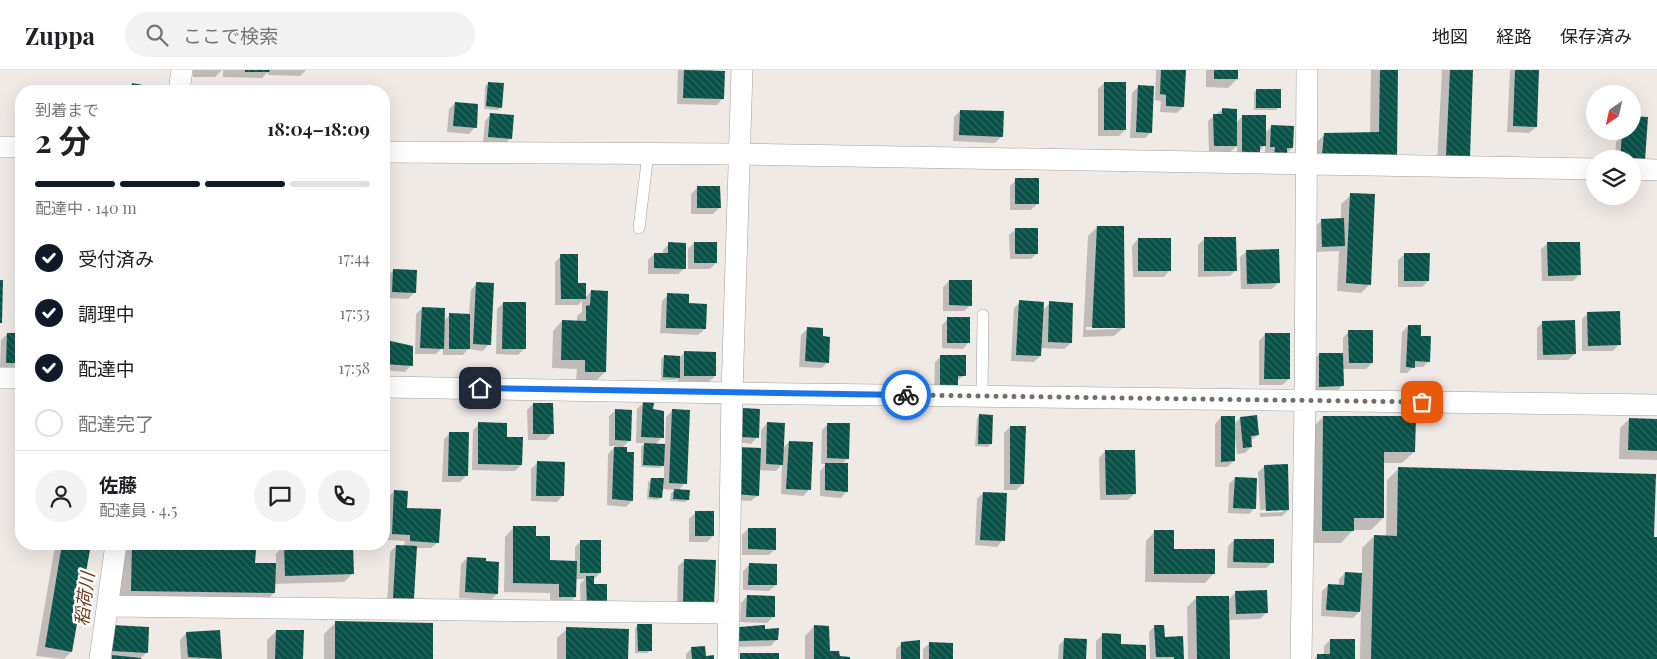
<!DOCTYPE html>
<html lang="ja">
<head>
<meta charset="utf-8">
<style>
  :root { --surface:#fff; --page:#f2f2f2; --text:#202124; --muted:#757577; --line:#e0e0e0; --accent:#111827 }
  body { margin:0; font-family:"Playfair Display","Noto Sans JP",serif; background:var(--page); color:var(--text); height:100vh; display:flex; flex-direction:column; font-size:19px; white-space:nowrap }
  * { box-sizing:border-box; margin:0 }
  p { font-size:16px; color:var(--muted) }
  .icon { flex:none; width:28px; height:28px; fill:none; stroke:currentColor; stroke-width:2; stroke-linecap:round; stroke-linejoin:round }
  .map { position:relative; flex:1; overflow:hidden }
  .sheet { position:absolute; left:15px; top:15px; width:375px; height:465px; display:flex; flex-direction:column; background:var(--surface); border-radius:20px; box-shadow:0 5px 20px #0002 }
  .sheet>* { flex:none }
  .needle { width:32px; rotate:214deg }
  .controls { position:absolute; left:1586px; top:15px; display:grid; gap:10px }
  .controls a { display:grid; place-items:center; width:55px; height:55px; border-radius:50%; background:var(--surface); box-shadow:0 5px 20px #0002; font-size:25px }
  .pin { position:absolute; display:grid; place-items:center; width:42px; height:42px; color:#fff; margin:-21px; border-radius:10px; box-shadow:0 2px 8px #0006 }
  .courier { position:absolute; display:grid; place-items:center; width:50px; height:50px; margin:-25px; border:4px solid #1a73e8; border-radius:50%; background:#fff; color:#222; box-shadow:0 1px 6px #0007 }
  .headline em { font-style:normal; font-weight:700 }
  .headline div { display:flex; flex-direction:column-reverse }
  .headline { display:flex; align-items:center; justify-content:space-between; height:85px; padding:0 20px }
  h1 { font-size:32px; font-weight:700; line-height:38px }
  .bar { display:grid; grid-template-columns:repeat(4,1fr); gap:8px 5px; align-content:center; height:60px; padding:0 20px }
  .bar i { height:6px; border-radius:4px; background:var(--line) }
  .bar .selected { background:var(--accent) }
  .bar p { grid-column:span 4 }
  .line { display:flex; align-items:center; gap:12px; padding:0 20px; border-top:1px solid var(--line) }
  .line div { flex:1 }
  .round { display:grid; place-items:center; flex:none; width:52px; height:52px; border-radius:26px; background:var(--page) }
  ol { padding:0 20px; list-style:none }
  li { display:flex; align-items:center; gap:15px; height:55px }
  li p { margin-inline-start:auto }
  li .icon { padding:5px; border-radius:50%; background:var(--accent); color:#fff; stroke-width:4 }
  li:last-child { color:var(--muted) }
  li i { width:28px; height:28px; border:2px solid var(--line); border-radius:50% }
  header { display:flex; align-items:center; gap:30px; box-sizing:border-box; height:70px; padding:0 25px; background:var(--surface); border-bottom:1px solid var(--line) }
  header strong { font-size:24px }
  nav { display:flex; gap:28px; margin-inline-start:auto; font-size:18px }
  .search { width:350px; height:45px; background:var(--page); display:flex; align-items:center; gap:12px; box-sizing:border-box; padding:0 18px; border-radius:28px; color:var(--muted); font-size:19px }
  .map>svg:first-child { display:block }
  .shadow { fill:#0003; fill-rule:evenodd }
  .building { fill:url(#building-back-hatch) }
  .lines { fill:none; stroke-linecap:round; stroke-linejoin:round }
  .lane-casing { stroke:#a49f9c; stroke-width:12 }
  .street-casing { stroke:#a49f9c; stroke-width:22 }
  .lane { stroke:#fff; stroke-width:11 }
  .street { stroke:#fff; stroke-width:21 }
  .done { stroke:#716e6c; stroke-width:5; stroke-dasharray:0 9 }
  .route { stroke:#1a73e8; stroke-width:6 }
  .labels { text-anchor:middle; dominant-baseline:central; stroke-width:5; stroke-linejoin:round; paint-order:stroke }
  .water-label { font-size:18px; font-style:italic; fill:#713c1c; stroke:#fff }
</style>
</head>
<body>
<header>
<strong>Zuppa</strong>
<div class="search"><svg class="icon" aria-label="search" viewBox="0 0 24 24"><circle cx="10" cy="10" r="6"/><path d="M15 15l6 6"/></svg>ここで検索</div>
<nav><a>地図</a><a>経路</a><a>保存済み</a></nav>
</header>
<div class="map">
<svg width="1657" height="589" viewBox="0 0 1657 589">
  <defs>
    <pattern id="building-back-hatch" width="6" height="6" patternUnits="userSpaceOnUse" patternTransform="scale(1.25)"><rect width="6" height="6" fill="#095248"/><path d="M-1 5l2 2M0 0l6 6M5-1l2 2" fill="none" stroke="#2e6860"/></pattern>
  </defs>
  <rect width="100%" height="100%" fill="#f0eae7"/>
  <path class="shadow" d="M193 0H222L215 7H193Z
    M223 0H306L300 6 268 5V2L262 8 223 7Z
    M678 0H714L723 28 717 35 677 34Z
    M1156 0H1185L1183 37 1177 43 1160 42 1161 31 1155 30Z
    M1206 0H1237V9L1228 18 1206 17Z
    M1371 0H1396L1395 87 1313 94 1315 74 1324 65 1370 64Z
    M1442 0H1472L1469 86 1437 94Z
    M1510 0H1538L1536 57 1529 63 1507 62Z
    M1104 13 1125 60 1119 66H1098V19Z
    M488 14 501 37 498 40 484 39 485 16Z
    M133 15 158 19V21H126Z
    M1138 17 1151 62 1145 68H1130L1132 23Z
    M1256 20 1279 37 1276 40H1254V23Z
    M455 33 475 57 469 64 447 62 449 39Z
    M1223 39 1236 53 1243 46 1264 64 1272 56 1292 78 1286 84 1265 83V75L1259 81 1237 88V76L1230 82 1209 81 1208 51Z
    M960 41 1002 66 995 73 953 71 954 47Z
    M491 44 510 68 504 75 483 73 485 51Z
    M1622 61H1632V89H1615L1616 72 1622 66Z
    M1016 110 1038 133 1031 140H1010V116Z
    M697 118 719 138 713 144H691V124Z
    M1351 125 1370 214 1361 223 1337 221 1339 181 1316 182 1315 157 1322 150H1341V134Z
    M1097 157 1124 257 1114 266 1083 267 1088 166ZM1086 257H1116V259L1086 260Z
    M1016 159 1037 183 1031 189H1010L1009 165Z
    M1138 169 1170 200 1164 207H1133L1132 176Z
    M1204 169 1236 200 1230 206 1198 207V175Z
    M694 173 716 193 710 199H688V179Z
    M1548 173 1580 204 1573 211H1542L1541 179Z
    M669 174 685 198 678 204H648V190L654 184H663V180Z
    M1247 181 1278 213 1272 219H1241L1240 187Z
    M1405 184 1428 211 1422 217H1398V190Z
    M561 186 585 228 591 221 605 302 596 311H576L577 299 552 298 553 261 562 251 577 252V246L582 242V231L578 235H555V192Z
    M394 200 414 223 408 229 386 228 387 206Z
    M949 211 971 235 964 241H943V217Z
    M477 213 489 274 483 281 468 279 463 285H443V277L436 284H415L416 244 422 238 443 251 450 245H469L471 220Z
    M668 225 687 234 705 259 698 265 660 263 662 231Z
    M1020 232 1042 241 1050 233 1071 273 1064 279 1040 278V286L1034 292 1011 291 1014 238Z
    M503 233 524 279 518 285 496 284 497 239Z
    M1588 243 1619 274 1613 281H1582V249Z
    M948 248 969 272 963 279 942 278V255Z
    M1543 252 1575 284 1568 290H1537V258Z
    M1408 256 1420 267 1429 291 1423 297H1413L1407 303H1400L1402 262Z
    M807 259 828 292 822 298 799 297 801 265Z
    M384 260H385V271L411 295 405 302 384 300Z
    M1349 261 1372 293 1366 299H1342V316L1336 322H1313V291L1319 284H1343V268Z
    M7 264H21V296L18 299H0L1 270Z
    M1265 264 1289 309 1282 315H1259V271Z
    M685 282 715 306 709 312 678 311V308L676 310H661V289L664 286 680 287Z
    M941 286 965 305 956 311V315L950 321H934L935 292Z
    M643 333 651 340 662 367 655 375H665L666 347 673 340 685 413 678 421 688 430 685 432 670 431 671 423 675 420 662 419 661 428 658 430 647 429 648 412 651 409 664 410V394L660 398 641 397V377L646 373H636L637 339Z
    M533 334 552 364 546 370H528L527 340Z
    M616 340 630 370 622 378 632 431 626 437 607 435 608 384 616 376H609V346Z
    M744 340 757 367 751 374 736 372 738 346Z
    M980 345 991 374 988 377 975 376 977 348Z
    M1221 347 1233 355 1240 348 1256 347 1258 365 1250 371 1251 377 1245 383 1237 384 1235 367H1233L1234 391 1227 397H1215V354Z
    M1323 347 1414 382 1402 393H1383V448L1371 460H1353L1341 473H1311V359Z
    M1629 349 1657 350V390L1619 389 1620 358Z
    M767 353 782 379 789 372 809 420 803 426 781 424 782 394 776 401 759 400 758 425 751 431 729 430 761 379V360Z
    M479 354 506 368 521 395 515 401 472 400 473 360Z
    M828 354 848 388 842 394 847 421 841 428 820 426V401L826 394H821L822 360Z
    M1010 357 1023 414 1016 420H1004V363Z
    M450 363 466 406 460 412H442L444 369Z
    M1105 381 1134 424 1128 430H1100L1099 388Z
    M537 393 563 425 557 432 531 431V399Z
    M1265 396 1288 440 1282 446 1260 447V443L1283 442V439L1260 440 1258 402Z
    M1399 398 1657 468V589H1360L1361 540 1353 548 1321 546 1322 521 1328 515 1339 516V509L1345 503 1362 504V478L1374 466 1386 467 1387 410Z
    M1235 408 1255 438 1249 444 1228 443 1229 414Z
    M394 421 406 439 438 472 431 478H415L412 529 387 534 390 482 396 476H404L405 471 386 470 388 428Z
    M983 423 1003 470 997 477 975 475 977 429Z
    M695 443 713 466 707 472H689V449Z
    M514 457 535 467 549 492H575V477L581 471 600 503 594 509 593 516 581 544 580 514 585 509H575V527L565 536H550V523L504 522 505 467Z
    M748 459 775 479 769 485H742V465Z
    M1155 461 1173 480 1214 503 1205 513 1145 512 1146 471Z
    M1234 470 1273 492 1266 498H1227L1228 476Z
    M57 474H89L71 582 64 589 36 586 55 476Z
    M121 474H240V481L254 494 276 495V484L285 474H352L353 503 344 512 274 514V523L262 535 120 532Z
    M467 488 497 524 491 530 459 528 461 494Z
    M685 490 713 534 677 539 678 496Z
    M749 495 776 515 769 521 743 520V501Z
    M1236 522 1266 543 1260 549 1230 550V544H1228L1229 589H1188L1187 537 1196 528 1228 530Z
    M747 526 773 547 767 553 740 552 741 533Z
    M336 552 432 554V589H324V564Z
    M638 555 650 580 648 583H635V558Z
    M814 556 829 583 839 587 849 589H805V566Z
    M1155 556 1163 568 1182 567 1183 589H1150L1149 562Z
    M567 559 627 560V589H557V568Z
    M764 560 777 569 771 576 733 577V564Z
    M219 561 221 589H181L180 570 186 563Z
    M276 561H302V589H267V570Z
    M107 563 147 582 140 589H142H109L112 587 105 586Z
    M1102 565 1120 576H1144V589H1096V571Z
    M1065 569 1086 570 1085 589H1058L1059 575Z
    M1330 570 1354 571V589H1314L1318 585H1324V576Z
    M919 571V589H896V579L902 573Z
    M930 573 952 574 951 589H923V579Z
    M692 578 704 587H712V589H686V584Z"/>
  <path class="building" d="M245 0H270L269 2H245Z
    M684 0 725 1 724 29 683 28Z
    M1161 0H1186L1184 37 1166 36V25L1160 24Z
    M1214 0H1238V9H1214Z
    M1380 0H1398L1397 88 1322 85 1324 63 1379 62Z
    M1450 0H1473L1470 87 1446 86Z
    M1515 0H1539L1537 57 1513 56Z
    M488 12 504 13 502 38 486 36Z
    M1104 12H1126V60H1104Z
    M132 13 160 18 159 21H131Z
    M1138 15 1154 16 1152 63 1136 62Z
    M1256 19H1281V38H1256Z
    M455 32 478 34 477 58 453 56Z
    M1222 38 1237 39V76H1214L1213 44H1222Z
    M960 40 1004 41 1003 67 959 65Z
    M490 43 514 45 512 69 488 67Z
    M1242 45H1266V76H1260V83H1242Z
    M1632 46 1648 47 1645 91 1632 89H1620L1622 65H1627V61H1632Z
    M1271 55 1294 56 1293 78H1287V87L1274 86 1275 77H1270Z
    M1015 108H1039V134H1015Z
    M697 116H720L721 138H697Z
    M1350 123 1375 124 1371 215 1346 213Z
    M1344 148 1345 176 1322 177 1321 149Z
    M1097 156H1124L1125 258H1092Z
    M1015 158H1038V184H1015Z
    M1204 167H1236L1237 201H1204Z
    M1138 168H1171V201H1138Z
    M668 172 686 173V199L654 198V183H668Z
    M694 172H717V193H694Z
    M1547 172H1580L1581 205 1548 206Z
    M1279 179 1280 213 1247 214 1246 180Z
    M1404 183H1430L1429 211H1404Z
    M560 184H578V213H586V229H561Z
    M384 187H386L385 209H384Z
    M393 199 417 200 416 223 392 222Z
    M0 210H3L2 253H0Z
    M949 210H972V236L949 235Z
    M476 212 494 213 491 275 473 274Z
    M591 220 608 221 606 302H585V290H561L562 250 586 251V236L590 235Z
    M667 223 689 224V233L707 234 706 259 666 258Z
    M1019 230 1044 232 1041 286 1016 285Z
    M1049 231 1073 233 1072 273 1048 272Z
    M503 232H526V279H502Z
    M422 237 445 238 444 279 420 278Z
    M1620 241 1621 275 1588 276 1587 242Z
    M449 243 470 244V279H449Z
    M947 247H970V273H947Z
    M1575 250 1576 284 1543 285 1542 251Z
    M1408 255H1421V266H1431L1430 292 1415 291V298L1406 297Z
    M807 257 823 258V266L830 267 829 293 805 291Z
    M384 259H386V270L413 276V296L384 294Z
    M1348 260H1373V293H1349Z
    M7 263H21V293H6Z
    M1265 263H1290V309H1264Z
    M684 281 716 282V306H684Z
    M1319 283H1343L1344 316 1319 317Z
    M664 285 680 286V308L663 307Z
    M940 285H966V306H958V315H940Z
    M643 331 654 333 653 339 664 341V368L641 367Z
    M533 333H553L554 364H533Z
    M743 338 760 339 759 368 742 367Z
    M615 339 632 340 631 371 615 370Z
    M672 339 690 340 687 414 669 413Z
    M979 344 993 345 992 374H978Z
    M1257 345 1259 365 1251 366 1252 377 1243 378 1240 347Z
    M1221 346H1235V391L1221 392Z
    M1323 346H1416L1415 382H1384V448H1354V461H1322Z
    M1629 348 1657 349V381L1628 380Z
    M478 352 507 353V367H523L522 395 478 394Z
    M767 352 785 353 783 395 766 394Z
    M827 353H850L849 389 827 388Z
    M1010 356H1026L1024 414H1010Z
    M449 362H469L468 406H448Z
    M789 371 813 372 811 420 786 419Z
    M644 373 665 374 664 396 643 395Z
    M614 377H627V382H634L633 431 612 429Z
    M737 377 761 378 759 426 735 424Z
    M1105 380H1135L1136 424 1106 425Z
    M537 391 565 392 564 426H536Z
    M825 393H848V422L825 420Z
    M1288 394 1289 440 1266 441 1264 395Z
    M1398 397 1656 404 1654 467H1657V589H1371L1374 465 1397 466Z
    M1235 407 1257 408 1256 439 1233 438Z
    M651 408H664L662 428 649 427Z
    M674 419 690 420 689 430 673 429Z
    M394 420 408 421 407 438 441 439 439 473 410 471V465L392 464Z
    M983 422 1007 423 1005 471 980 470Z
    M695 441H714V466H695Z
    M513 456H536V466H550V490L577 491 576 527H559V514L513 513Z
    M748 458H776V480L748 479Z
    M1154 460H1174V479H1215V504H1154Z
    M1234 469H1274V493L1233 492Z
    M580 470H601V503H580Z
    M62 474H91L72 582 45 577Z
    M132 474H241V480H256L255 493H276L275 523 131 521Z
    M284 474H353L354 504 285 506Z
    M396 475 417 476 414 529 393 528Z
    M467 487 486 488V491L499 492 498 524 465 522Z
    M684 489 716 490 714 535 683 534Z
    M749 493 777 494V515H748Z
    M1345 502 1362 503 1360 542 1326 540 1328 514 1344 515Z
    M586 506H594V514H607V538L587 539Z
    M1267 520 1268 543 1236 544 1235 521Z
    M747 525 775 526V547H746Z
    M1196 526H1229L1230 589H1197Z
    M335 551 433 553V589H335Z
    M637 554H652V581H638Z
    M112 555 149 557 148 583 111 581Z
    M765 555V559L779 558 778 570 739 571V557Z
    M814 555 829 556 830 581H839L840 586 850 587V589H814Z
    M1154 555H1164L1165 567 1183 566 1184 589H1174V587H1156Z
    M566 557 629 559 628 589H566Z
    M220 560 222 589 188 587 186 562Z
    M276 560H304L303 589H275Z
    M1102 563 1121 564V574L1146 575V589H1102Z
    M1064 568 1087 569 1086 589H1063Z
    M1330 569H1355V589H1317V584H1330Z
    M920 570V589H901V572Z
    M929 572 953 573V589H929Z
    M705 576 706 586 714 585V589H692L691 577Z
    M740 583H779V589H740Z
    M112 585 141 588V589H112Z"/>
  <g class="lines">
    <defs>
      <path id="lane" d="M639 158 648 84
        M982 326 983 245"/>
      <path id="street" d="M179 21 182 0
        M0 77H21
        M384 82 739 84 1595 99
        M1632 99 1657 100
        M0 308H21
        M384 317 732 323 1657 335
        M108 536 729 543
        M100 589 116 474
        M728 589 732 323 742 0
        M1301 589 1305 331 1307 0"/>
    </defs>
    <use href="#lane" class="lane-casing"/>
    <use href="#street" class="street-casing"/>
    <use href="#lane" class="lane"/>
    <use href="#street" class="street"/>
  </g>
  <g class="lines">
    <path class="done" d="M906 325 1422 332"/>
    <path class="route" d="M480 318 906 325"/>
  </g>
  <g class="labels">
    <g class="water-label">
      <text transform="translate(84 529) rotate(-83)">稻荷川</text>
    </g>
  </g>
</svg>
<div class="controls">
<a><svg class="needle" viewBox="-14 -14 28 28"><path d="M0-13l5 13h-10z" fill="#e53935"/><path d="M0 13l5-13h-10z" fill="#757577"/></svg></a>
<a><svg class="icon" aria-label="layers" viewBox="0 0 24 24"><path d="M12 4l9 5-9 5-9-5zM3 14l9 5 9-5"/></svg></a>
</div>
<div class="pin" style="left:1422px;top:332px;background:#ea580c"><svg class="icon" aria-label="bag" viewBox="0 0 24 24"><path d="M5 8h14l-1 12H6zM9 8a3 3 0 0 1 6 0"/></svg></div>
<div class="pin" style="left:480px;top:318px;background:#1f2937"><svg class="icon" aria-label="home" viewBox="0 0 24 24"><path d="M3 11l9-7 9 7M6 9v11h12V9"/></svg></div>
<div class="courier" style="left:906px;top:325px"><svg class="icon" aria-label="bike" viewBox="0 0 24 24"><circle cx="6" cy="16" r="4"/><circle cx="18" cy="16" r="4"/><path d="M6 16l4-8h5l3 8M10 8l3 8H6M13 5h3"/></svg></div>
<section class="sheet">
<div class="headline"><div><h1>2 分</h1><p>到着まで</p></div><em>18:04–18:09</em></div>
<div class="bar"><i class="selected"></i><i class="selected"></i><i class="selected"></i><i></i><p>配達中 · 140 m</p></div>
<ol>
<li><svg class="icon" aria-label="check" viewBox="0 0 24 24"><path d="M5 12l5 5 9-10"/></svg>受付済み<p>17:44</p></li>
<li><svg class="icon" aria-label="check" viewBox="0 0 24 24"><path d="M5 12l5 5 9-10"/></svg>調理中<p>17:53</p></li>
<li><svg class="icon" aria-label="check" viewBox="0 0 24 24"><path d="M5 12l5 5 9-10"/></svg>配達中<p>17:58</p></li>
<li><i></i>配達完了</li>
</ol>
<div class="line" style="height:90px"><a class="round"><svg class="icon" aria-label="person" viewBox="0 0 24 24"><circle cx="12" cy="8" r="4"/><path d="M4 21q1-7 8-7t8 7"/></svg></a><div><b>佐藤</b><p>配達員 · 4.5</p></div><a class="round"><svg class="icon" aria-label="chat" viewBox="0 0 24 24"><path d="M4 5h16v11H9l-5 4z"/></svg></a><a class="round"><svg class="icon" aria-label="phone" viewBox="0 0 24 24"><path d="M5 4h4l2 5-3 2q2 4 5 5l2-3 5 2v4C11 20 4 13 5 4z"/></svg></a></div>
</section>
</div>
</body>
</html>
